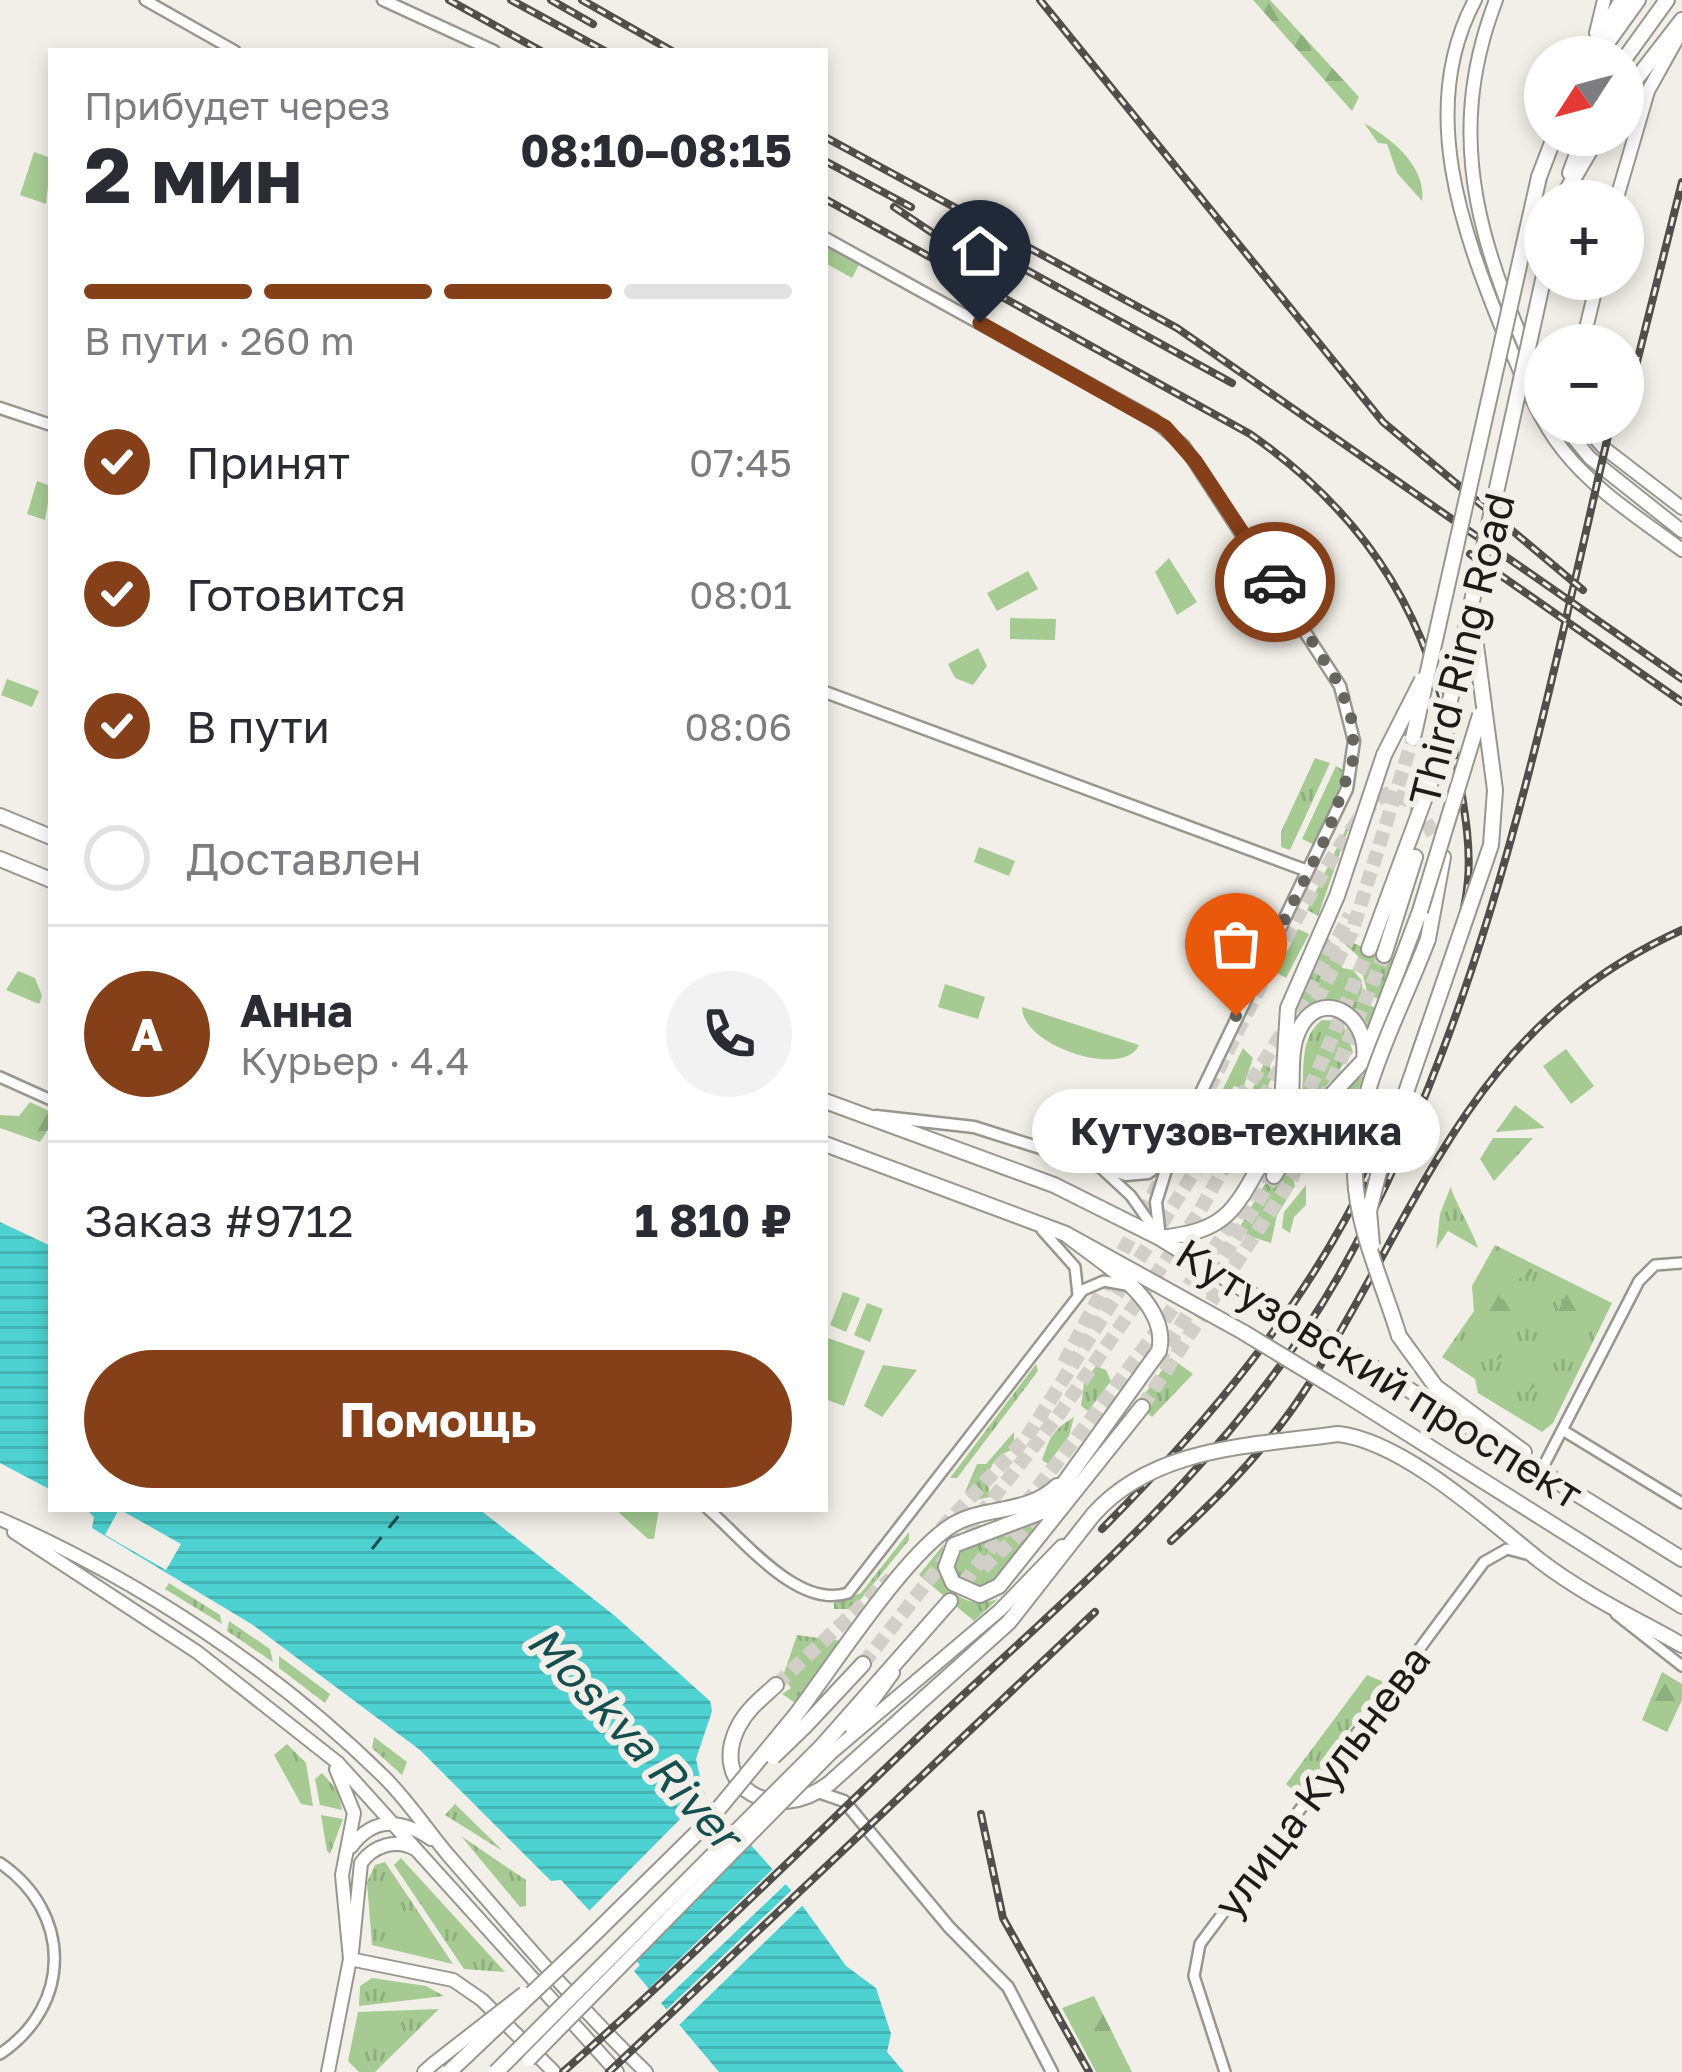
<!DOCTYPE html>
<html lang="ru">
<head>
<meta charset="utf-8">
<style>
  :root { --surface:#fff; --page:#f2f2f3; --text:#2b2b33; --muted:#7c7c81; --line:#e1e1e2; --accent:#864019 }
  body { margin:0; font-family:"Golos Text",sans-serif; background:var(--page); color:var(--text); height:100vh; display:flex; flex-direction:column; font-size:45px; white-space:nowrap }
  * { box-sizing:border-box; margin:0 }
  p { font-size:39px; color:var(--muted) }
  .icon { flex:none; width:66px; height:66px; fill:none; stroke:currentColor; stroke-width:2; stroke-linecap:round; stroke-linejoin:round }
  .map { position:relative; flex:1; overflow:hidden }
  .drawer { position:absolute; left:48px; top:48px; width:780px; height:1464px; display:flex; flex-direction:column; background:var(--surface); border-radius:0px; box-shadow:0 6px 18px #0003 }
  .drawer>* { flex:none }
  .needle { width:78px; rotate:234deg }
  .fabs { position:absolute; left:1524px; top:36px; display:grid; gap:24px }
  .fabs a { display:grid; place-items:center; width:120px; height:120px; border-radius:50%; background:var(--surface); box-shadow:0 6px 18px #0003; font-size:60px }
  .pin { position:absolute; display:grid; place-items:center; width:102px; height:102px; color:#fff; margin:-123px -51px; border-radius:50% 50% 50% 0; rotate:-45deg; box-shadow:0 0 12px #0007 }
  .pin .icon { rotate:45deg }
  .courier { position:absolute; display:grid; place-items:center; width:120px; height:120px; margin:-60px; border:9px solid #864019; border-radius:50%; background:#fff; color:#222; box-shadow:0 3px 15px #0007 }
  .bubble { position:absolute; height:84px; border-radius:42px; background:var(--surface); box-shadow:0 6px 18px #0003; font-size:39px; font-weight:700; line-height:84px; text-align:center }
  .summary em { font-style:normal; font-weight:700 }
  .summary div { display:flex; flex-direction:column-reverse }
  .summary { display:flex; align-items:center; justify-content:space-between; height:204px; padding:0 36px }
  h1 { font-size:78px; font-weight:700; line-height:90px }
  .bar { display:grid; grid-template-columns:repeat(4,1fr); gap:18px 12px; align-content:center; height:144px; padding:0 36px }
  .bar i { height:15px; border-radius:9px; background:var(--line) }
  .bar .current { background:var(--accent) }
  .bar p { grid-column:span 4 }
  .line { display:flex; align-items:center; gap:30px; padding:0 36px; border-top:3px solid var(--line) }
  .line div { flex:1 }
  .round { display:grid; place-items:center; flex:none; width:126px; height:126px; border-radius:63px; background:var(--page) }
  ol { padding:0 36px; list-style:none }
  li { display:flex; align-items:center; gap:36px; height:132px }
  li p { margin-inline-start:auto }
  li .icon { padding:12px; border-radius:50%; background:var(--accent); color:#fff; stroke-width:4 }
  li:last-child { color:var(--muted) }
  li i { width:66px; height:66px; border:6px solid var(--line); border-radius:50% }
  .action { display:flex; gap:24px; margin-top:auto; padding:24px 36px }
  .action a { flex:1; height:138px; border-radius:72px; background:var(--accent); color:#fff; font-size:48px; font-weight:700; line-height:138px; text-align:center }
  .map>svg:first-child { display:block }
  .grass { fill:url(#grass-tufts) }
  .forest { fill:url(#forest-firs) }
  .green { fill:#a5cb92 }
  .water { fill:url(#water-rules) }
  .pier { fill:#f1efe7 }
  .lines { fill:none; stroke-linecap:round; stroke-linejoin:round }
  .ferry { stroke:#154e4f; stroke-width:3; stroke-dasharray:15 12; stroke-linecap:butt }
  .primary-tunnel { stroke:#d1cfc8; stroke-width:14; stroke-dasharray:14 7; stroke-linecap:butt }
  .minor-casing { stroke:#98978f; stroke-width:14 }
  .tertiary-casing { stroke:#98978f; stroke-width:15 }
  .secondary-casing { stroke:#98978f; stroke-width:16 }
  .primary-casing { stroke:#98978f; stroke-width:18 }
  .minor { stroke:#fff; stroke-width:9 }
  .tertiary { stroke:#fff; stroke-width:10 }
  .secondary { stroke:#fff; stroke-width:12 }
  .primary { stroke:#fff; stroke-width:14 }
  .rail-casing { stroke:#504f4b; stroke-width:8 }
  .rail { stroke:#f1efe7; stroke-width:3; stroke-dasharray:9; stroke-linecap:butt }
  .secondary-bridge-casing { stroke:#98978f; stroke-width:16; stroke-linecap:butt }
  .primary-bridge-casing { stroke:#98978f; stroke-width:18; stroke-linecap:butt }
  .secondary-bridge { stroke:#fff; stroke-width:12 }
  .primary-bridge { stroke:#fff; stroke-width:14 }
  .done { stroke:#676560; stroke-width:12; stroke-dasharray:0 21.6 }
  .route { stroke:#864019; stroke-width:15 }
  .labels { text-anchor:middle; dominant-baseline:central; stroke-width:12; stroke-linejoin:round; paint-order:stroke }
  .street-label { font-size:42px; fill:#1c1b18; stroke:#f1efe7 }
  .water-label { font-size:45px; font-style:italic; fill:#154e4f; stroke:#f1efe7 }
</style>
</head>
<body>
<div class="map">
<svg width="1682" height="2072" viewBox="0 0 1682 2072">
  <defs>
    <pattern id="grass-tufts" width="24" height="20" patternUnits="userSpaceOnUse" patternTransform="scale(3)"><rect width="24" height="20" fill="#a5cb92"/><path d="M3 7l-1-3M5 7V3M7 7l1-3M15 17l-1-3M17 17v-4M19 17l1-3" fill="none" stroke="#8dae7d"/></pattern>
    <pattern id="forest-firs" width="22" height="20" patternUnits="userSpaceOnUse" patternTransform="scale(3)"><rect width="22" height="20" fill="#a5cb92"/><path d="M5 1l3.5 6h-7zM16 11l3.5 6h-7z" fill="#8dae7d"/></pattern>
    <pattern id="water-rules" width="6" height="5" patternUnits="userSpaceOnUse" patternTransform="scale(3)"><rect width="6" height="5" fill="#4dd1d1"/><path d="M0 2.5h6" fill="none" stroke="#43b3b3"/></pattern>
  </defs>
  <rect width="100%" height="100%" fill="#f1efe7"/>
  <path class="grass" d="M825 244 860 263 852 278 825 263Z
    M1315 758 1330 763 1290 850 1281 847V832Z
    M1336 766 1346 772 1315 845 1302 839Z
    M1355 810 1318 916 1307 910Z
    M1298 929 1309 934 1286 978 1277 973Z
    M1326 936 1341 954 1342 968 1353 970 1362 981 1363 1003 1379 1009 1371 1031 1363 1017 1340 1003 1293 1013Z
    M1336 936 1395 960 1382 1000 1368 995 1358 956Z
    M1322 1020 1342 1021 1353 1052 1301 1118 1297 1115C1310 1084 1293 1042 1322 1020Z
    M1243 1048 1253 1058 1239 1101 1241 1088 1234 1086 1229 1096 1221 1093Z
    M1264 1063 1270 1064 1271 1079 1257 1112 1246 1104Z
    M1364 1075 1339 1141 1332 1129 1322 1127 1318 1146 1292 1173 1295 1186 1277 1215 1271 1243 1237 1232C1268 1176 1309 1109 1364 1075Z
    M1515 1105 1544 1127V1128L1496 1132Z
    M1215 1109 1222 1113 1212 1132 1219 1136 1233 1117 1218 1150 1195 1148Z
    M1493 1138H1533L1494 1181 1480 1159Z
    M1306 1185V1205L1294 1217 1290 1233 1282 1228 1284 1212Z
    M1451 1186C1451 1195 1472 1229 1478 1248L1448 1231 1436 1249 1440 1214Z
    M1495 1245 1612 1303 1553 1423 1542 1432 1478 1393 1475 1379 1442 1357 1474 1311 1472 1286Z
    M1171 1358 1193 1374 1152 1417 1138 1403Z
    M1036 1364 1038 1371 957 1478H950Z
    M1096 1366 1106 1370 1111 1381 1088 1411 1081 1406 1084 1383Z
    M1074 1417 1069 1436 1048 1464 1042 1460C1051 1435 1052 1431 1074 1417Z
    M1014 1432V1449C989 1458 986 1473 990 1497L975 1500 973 1491 965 1492 977 1464H986Z
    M1049 1519 987 1586 961 1584 953 1563 959 1549Z
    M909 1532V1540L853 1609H834V1603L861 1593Z
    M944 1544C933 1581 959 1613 998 1599L974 1621 919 1575Z
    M169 1583 220 1615 222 1624 165 1589Z
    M229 1621 270 1649 273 1662 227 1631Z
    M797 1635 841 1641 797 1704 782 1694 791 1688 783 1676Z
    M279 1656 330 1694 325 1703 279 1668Z
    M1367 1675 1384 1682 1300 1795 1286 1784Z
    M374 1737 407 1762 402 1775 372 1748Z
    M287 1744 306 1763 313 1806 301 1804 274 1755Z
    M322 1773 338 1791 342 1810 320 1805 315 1779Z
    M455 1804 500 1848 501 1850 445 1815Z
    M321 1815 343 1819 330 1854 327 1851Z
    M461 1836 526 1880V1906L520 1907Z
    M401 1858 505 1972 464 1969 394 1865Z
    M385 1862 453 1964 372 1945 367 1882 375 1865Z
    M372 1978 426 1986 444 1996 359 2006 360 1986Z
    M439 2009 375 2072H359L348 2061 358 2012Z"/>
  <path class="forest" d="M1253 0H1270L1359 97 1352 111Z
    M1364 123C1391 138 1427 167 1422 201L1397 173 1387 144 1378 143Z
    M30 1102 51 1112V1125L40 1142 0 1128V1115L19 1116Z
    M1496 1251 1533 1270 1529 1277 1498 1280 1500 1298 1524 1309 1527 1317 1513 1333 1509 1354 1496 1360 1493 1339 1474 1334C1479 1302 1481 1281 1496 1251Z
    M1572 1283 1602 1311C1570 1327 1556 1369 1528 1393L1519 1390Z
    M615 1509H659L654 1539H648Z
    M1662 1672 1682 1684V1700L1667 1732 1642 1720Z
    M1094 1996 1132 2072H1096L1062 2008Z"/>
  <path class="green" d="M34 152 51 158 46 204 20 195Z
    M37 481 51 486 45 520 27 514Z
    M1169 558 1197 602 1177 615 1155 572Z
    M1028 571 1038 589 997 611 987 593Z
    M1010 618 1056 619 1055 640 1010 639Z
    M978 648 987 666 973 685 955 678 948 664Z
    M7 679 39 691 32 707 1 695Z
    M979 847 1015 861 1009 876 974 862Z
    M18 971 35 978 42 996 39 1004 6 990Z
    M945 984 985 997 978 1019 938 1007Z
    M1022 1007 1139 1045C1125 1079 1022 1047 1022 1007Z
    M1566 1049 1594 1086 1571 1104 1543 1066Z
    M843 1292 860 1298 846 1332 830 1325Z
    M867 1303 883 1309 870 1342 854 1335Z
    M825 1337 865 1351 844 1406 825 1399Z
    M883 1365 917 1370 882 1417 864 1406Z"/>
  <path class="water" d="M0 1222 51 1246V1490L0 1463Z
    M86 1509H479L615 1616 710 1701 712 1711 696 1759 703 1791 791 1890 846 1966 876 1988 891 2034 887 2052 904 2072H719L634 1971 640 1965 561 1880 551 1881 420 1750 253 1625 92 1528 94 1517Z"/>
  <path class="pier" d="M119 1509 181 1544 166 1570 105 1535Z
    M710 1789 755 1841 631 1965 585 1915Z
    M776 1866 790 1880 657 2007 645 1992Z
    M796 1886 806 1902 676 2028 663 2013Z"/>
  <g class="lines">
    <path class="ferry" d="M372 1549 404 1509"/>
    <path class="primary-tunnel" d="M1307 1019 1352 932 1413 738
      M1199 1108C1226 1057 1346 800 1390 793L1414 803 1441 846
      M1064 1363 1160 1181
      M1157 1363 1274 1176
      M1142 1407 1292 1178 1384 955
      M1025 1504C1121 1380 1218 1256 1294 1118 1324 1065 1344 1005 1369 949
      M941 1529 1027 1437 1311 987 1350 915
      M983 1568 1046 1509
      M963 1584 1011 1522
      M863 1664 1060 1413 1198 1214 1285 1059
      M776 1685 891 1578"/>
    <defs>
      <path id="minor" d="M145 0 235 51
        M0 1077 51 1100
        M1102 1169 1131 1196 1157 1233
        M1042 1230 1075 1267 1078 1295
        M1564 1431 1682 1503
        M1543 1467 1639 1281 1655 1265 1682 1263
        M708 1509C743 1539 798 1610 848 1593L1083 1290 1104 1281 1126 1285
        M1616 1614 1682 1666
        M0 1863C72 1912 73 2005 0 2054
        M1225 2072 1194 1976 1200 1944 1484 1562 1507 1549 1526 1554"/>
      <path id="tertiary" d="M383 0 494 51
        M825 238 1153 419 1184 446 1340 686 1354 741 1347 789 1170 1157 1156 1202 1160 1238
        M0 408 51 425
        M825 692 1305 870
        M876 1116 974 1127 1126 1175 1148 1173 1167 1159
        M818 1792 844 1801 949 1927 1008 1987 1052 2072"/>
      <path id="secondary" d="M1475 0C1417 108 1462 231 1505 336 1522 375 1536 416 1563 450 1594 490 1642 520 1682 550
        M1496 0C1440 146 1485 258 1545 392
        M1596 33 1604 0
        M1616 201 1648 91 1682 30
        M1582 345 1598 279
        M1561 423 1590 458 1682 531
        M1581 423 1604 448 1682 508
        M0 1519C139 1580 277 1671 385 1778 409 1802 427 1830 449 1856 513 1929 576 2005 646 2072
        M14 1532 197 1652 338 1763 617 2072
        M852 1729 893 1673
        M831 1753 1000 1610 1062 1546
        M351 1847C374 1816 401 1819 431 1839
        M352 1952 361 1863C373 1846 396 1838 415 1849
        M350 1959 453 1980 482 2000 554 2072
        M328 2072 350 1959 342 1875 354 1813 336 1769
        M424 2072 434 2063"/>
      <path id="primary" d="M1587 57 1622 0
        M1597 57 1638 0
        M1623 61 1667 0
        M1623 96 1682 20
        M1570 173 1584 135
        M1539 177 1555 135
        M1561 200 1599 135
        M0 816 51 837
        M0 859 51 880
        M1428 939 1443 857
        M1369 949 1434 773
        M1384 955 1415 857
        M825 1101 1054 1185 1160 1238 1264 1302
        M1287 1115C1296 1089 1287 1057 1298 1032 1318 985 1370 1013 1364 1060
        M825 1144 1066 1234 1243 1332
        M1258 1169 1282 1103 1288 1008 1337 896 1384 755
        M1274 1176 1305 1123 1364 1060 1420 911
        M1066 1234C1100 1262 1171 1301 1159 1351L1044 1511 954 1545 946 1567 953 1583 980 1595 999 1586 1142 1407
        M1160 1238C1224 1231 1233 1214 1262 1161
        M1399 1336 1436 1387 1524 1452
        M1361 1360 1682 1559
        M1342 1392 1682 1606
        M1338 1434C1403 1441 1489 1520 1539 1560 1583 1594 1634 1618 1682 1645
        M776 1685C762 1698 747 1709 738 1727 708 1787 774 1826 830 1783L1009 1622 1093 1515
        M795 1716C831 1669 906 1552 954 1524 988 1505 1026 1515 1057 1486
        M805 1726 863 1664
        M823 1745 950 1601
        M585 1943 706 1824"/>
    </defs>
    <use href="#minor" class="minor-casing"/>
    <use href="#tertiary" class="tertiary-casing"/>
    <use href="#secondary" class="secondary-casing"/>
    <use href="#primary" class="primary-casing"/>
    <use href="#minor" class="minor"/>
    <use href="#tertiary" class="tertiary"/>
    <use href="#secondary" class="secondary"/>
    <use href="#primary" class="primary"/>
    <defs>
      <path id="rail" d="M449 0 541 51
        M511 0 605 51
        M551 0 593 24
        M582 0 672 51
        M1040 0 1383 422 1583 590
        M825 137 1177 328 1682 679
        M825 161 911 207
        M825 199 1250 434C1372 519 1434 624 1458 772 1464 808 1471 843 1468 880 1464 931 1441 980 1423 1028 1407 1073 1394 1122 1373 1165 1307 1305 1210 1420 1102 1529
        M894 207 983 267
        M948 227 1232 383
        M1623 418 1682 182
        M1470 554 1682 702
        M1171 1541C1222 1494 1272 1443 1309 1384 1423 1203 1470 1026 1682 930
        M981 1814 1003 1918 1089 2072
        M563 2072C690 1960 809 1841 931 1725 1079 1586 1236 1456 1338 1277 1487 1015 1543 714 1611 423
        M609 2072 1095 1612"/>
    </defs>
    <use href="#rail" class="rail-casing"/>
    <use href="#rail" class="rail"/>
    <defs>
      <path id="secondary-bridge" d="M529 2060 831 1753
        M434 2063 524 1993"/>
      <path id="primary-bridge" d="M1413 738 1539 177
        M1384 755 1422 680
        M1434 773 1545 271
        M1420 911 1480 715
        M1372 1245 1369 1211 1380 1168 1491 845 1495 790 1472 615
        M1264 1302 1361 1360
        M1243 1332 1342 1392
        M1399 1336C1384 1286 1357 1229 1355 1176 1352 1097 1401 1011 1428 939
        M1093 1515C1154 1446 1253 1446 1338 1434
        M773 1757 805 1726
        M706 1824 795 1716
        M449 2072 585 1943
        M496 2072 823 1745"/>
    </defs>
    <use href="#secondary-bridge" class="secondary-bridge-casing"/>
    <use href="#primary-bridge" class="primary-bridge-casing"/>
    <use href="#secondary-bridge" class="secondary-bridge"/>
    <use href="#primary-bridge" class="primary-bridge"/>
  </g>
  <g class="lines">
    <path class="done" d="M1236 1016 1327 835 1354 757 1352 721 1340 686 1275 582"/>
    <path class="route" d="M980 323 1165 427 1195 461 1275 582"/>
  </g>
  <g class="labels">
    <g class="street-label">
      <text transform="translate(1461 649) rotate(-76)">Third Ring Road</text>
      <text transform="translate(1380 1373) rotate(32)">Кутузовский проспект</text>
      <text transform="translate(1321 1781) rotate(-53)">улица Кульнева</text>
    </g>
    <g class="water-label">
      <text transform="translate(635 1737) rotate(47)">Moskva River</text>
    </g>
  </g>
</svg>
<div class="fabs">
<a><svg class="needle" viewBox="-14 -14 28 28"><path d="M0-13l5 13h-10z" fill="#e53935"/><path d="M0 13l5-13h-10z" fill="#7c7c81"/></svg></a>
<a>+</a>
<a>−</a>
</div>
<div class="pin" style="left:1236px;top:1016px;background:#ea580c"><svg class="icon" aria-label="bag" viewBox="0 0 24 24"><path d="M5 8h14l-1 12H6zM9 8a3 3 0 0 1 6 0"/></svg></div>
<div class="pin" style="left:980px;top:323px;background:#1f2937"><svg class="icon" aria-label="home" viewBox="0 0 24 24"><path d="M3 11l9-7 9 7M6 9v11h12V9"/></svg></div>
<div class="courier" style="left:1275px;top:582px"><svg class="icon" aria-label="car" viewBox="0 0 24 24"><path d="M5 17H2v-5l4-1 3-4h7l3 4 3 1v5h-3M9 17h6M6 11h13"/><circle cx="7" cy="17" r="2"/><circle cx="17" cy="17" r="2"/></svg></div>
<div class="bubble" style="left:1032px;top:1089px;width:408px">Кутузов-техника</div>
<section class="drawer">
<div class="summary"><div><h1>2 мин</h1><p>Прибудет через</p></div><em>08:10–08:15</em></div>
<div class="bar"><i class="current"></i><i class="current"></i><i class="current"></i><i></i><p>В пути · 260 m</p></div>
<ol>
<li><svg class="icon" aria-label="check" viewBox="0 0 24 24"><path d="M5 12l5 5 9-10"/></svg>Принят<p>07:45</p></li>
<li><svg class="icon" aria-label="check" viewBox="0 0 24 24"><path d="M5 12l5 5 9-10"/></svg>Готовится<p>08:01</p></li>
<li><svg class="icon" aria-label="check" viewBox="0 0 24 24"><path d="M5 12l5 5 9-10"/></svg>В пути<p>08:06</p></li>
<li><i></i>Доставлен</li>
</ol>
<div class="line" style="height:216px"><b class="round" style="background:var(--accent);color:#fff">А</b><div><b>Анна</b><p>Курьер · 4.4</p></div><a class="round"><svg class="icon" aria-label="phone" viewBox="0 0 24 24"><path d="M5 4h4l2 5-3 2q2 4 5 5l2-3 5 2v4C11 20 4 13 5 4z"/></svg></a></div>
<div class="line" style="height:156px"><div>Заказ #9712</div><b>1 810 ₽</b></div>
<div class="action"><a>Помощь</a></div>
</section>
</div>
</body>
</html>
